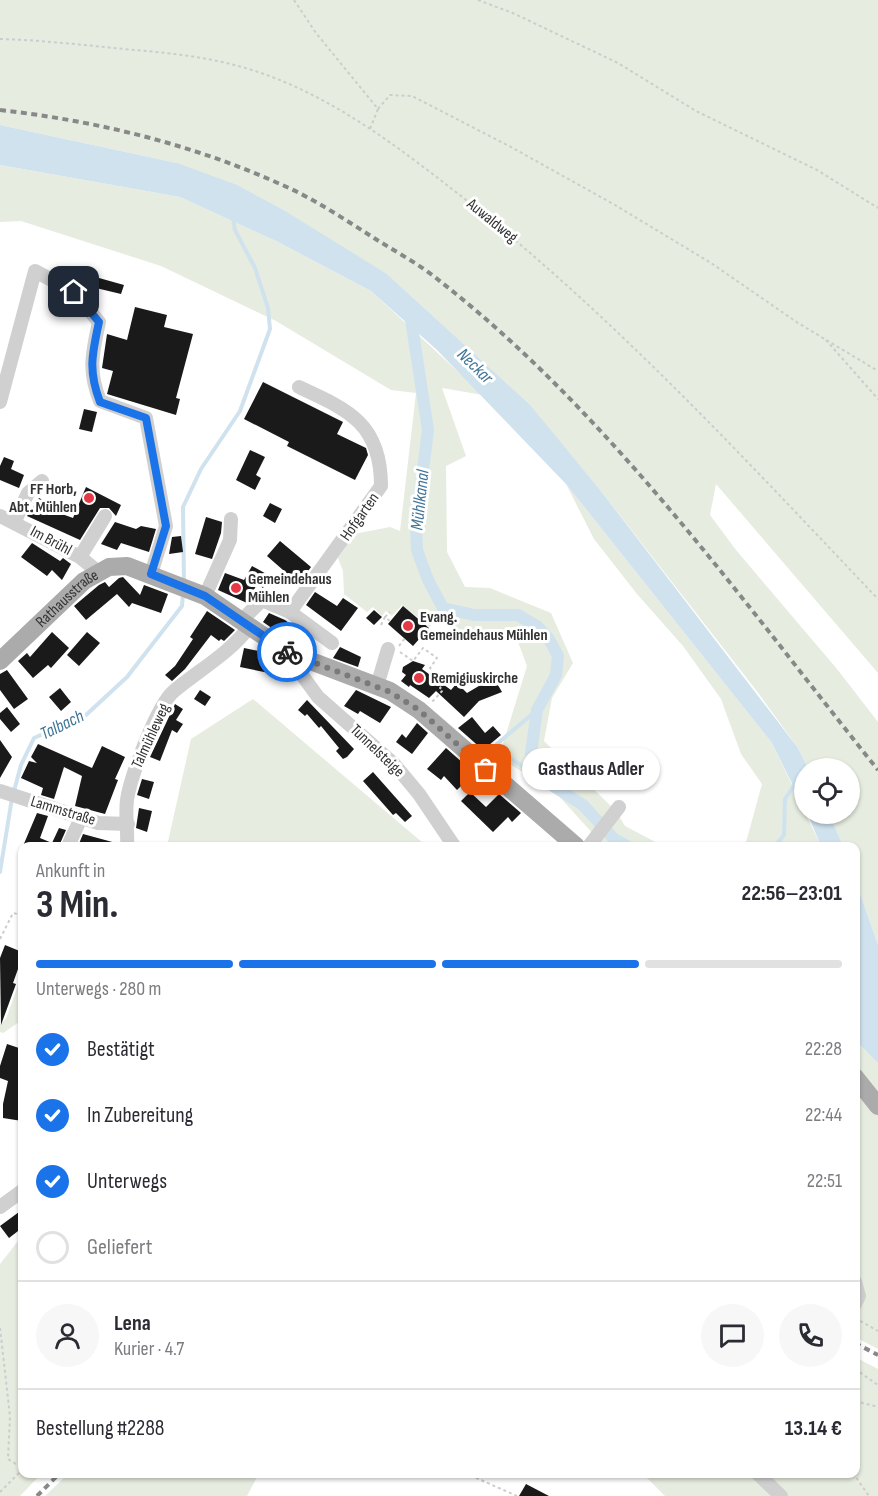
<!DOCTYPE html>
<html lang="de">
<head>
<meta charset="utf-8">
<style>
  :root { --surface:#fff; --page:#f7f7f7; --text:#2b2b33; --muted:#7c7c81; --line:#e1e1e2; --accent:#1a73e8 }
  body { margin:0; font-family:"Sofia Sans Condensed",sans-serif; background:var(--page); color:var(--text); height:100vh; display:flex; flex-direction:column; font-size:22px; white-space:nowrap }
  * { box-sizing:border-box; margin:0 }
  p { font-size:20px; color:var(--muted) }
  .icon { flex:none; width:33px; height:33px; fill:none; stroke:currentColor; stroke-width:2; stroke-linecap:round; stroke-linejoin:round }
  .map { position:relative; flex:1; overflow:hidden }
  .drawer { position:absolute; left:18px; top:842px; width:842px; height:636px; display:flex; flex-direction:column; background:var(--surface); border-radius:12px; box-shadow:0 2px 4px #0004 }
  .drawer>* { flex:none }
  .fabs { position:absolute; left:794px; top:758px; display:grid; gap:12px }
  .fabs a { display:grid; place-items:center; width:66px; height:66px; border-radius:50%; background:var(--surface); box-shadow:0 2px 4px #0004; font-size:30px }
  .pin { position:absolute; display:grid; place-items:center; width:51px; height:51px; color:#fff; margin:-26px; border-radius:12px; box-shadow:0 3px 9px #0006 }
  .courier { position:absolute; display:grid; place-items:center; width:60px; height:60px; margin:-30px; border:4px solid #1a73e8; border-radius:50%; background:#fff; color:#222; box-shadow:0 2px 8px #0007 }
  .bubble { position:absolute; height:42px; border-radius:21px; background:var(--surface); box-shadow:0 2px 4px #0004; font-size:20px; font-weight:700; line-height:42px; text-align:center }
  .summary em { font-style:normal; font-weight:700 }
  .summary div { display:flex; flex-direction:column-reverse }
  .summary { display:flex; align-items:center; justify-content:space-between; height:102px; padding:0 18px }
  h1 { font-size:39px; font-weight:700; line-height:45px }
  .bar { display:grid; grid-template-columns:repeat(4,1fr); gap:9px 6px; align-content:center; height:72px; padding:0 18px }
  .bar i { height:8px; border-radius:4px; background:var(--line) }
  .bar .selected { background:var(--accent) }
  .bar p { grid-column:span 4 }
  .line { display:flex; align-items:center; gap:15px; padding:0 18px; border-top:2px solid var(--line) }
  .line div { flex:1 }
  .round { display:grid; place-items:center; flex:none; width:63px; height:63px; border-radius:32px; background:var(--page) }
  ol { padding:0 18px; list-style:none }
  li { display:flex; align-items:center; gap:18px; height:66px }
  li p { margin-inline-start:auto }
  li .icon { padding:6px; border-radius:50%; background:var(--accent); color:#fff; stroke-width:4 }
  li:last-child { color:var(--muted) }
  li i { width:33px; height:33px; border:3px solid var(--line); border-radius:50% }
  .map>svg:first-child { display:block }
  .green { fill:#e6ecdf }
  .water { fill:#cfe2ee }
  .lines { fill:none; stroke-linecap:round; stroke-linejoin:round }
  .stream { stroke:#cfe2ee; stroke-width:4 }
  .canal { stroke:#cfe2ee; stroke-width:12 }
  .building { fill:#1a1a1a }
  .path { stroke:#cdcdcd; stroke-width:2; stroke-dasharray:3 3; stroke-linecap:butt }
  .minor { stroke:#d0d0d0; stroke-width:14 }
  .major { stroke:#ababab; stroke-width:18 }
  .rail { stroke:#888; stroke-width:4; stroke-dasharray:6 4.5; stroke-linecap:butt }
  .done { stroke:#7a7a7a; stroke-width:6; stroke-dasharray:0 10.8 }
  .route { stroke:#1a73e8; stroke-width:8 }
  .poi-dot { fill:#e63946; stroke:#fff; stroke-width:2 }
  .labels { text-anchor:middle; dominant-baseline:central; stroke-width:6; stroke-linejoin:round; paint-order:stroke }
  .street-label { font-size:16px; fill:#333; stroke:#fff }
  .poi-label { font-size:16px; font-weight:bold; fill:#333; stroke:#fff; text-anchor:start }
  .water-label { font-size:18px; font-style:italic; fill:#3f7597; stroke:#fff }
</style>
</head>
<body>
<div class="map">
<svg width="878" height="1496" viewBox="0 0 878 1496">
  <rect width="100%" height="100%" fill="#fff"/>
  <path class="green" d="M0 0H878V673L716 484 710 515 736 550 837 669 878 722V979V945L855 879V846H843L829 813H849V768H808L798 748 756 690 601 491 529 405 387 274 177 163 0 125Z
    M0 165 180 197 278 242 371 291 483 395 442 388 466 456 446 466 447 552 465 587 490 588 551 613 573 663 552 698 544 741 616 811 625 826 663 846H604L557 794 499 757 527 666 515 634 476 643 435 619 430 627 402 605 392 616 386 611 382 616 373 607 367 612 344 594 343 571 338 558 354 534 390 527 400 531 416 393 391 390 276 321 161 266 21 221 0 222Z
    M566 484 772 743 821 846H745L762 784 741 754 721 699 683 646 637 594 594 539Z
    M253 699 423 843 425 846H167L191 739Z
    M22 974V1020L3 1033 0 1032V1024L6 1019Z
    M855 1040 878 1063V1349L855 1337Z
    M22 1236V1473H42L20 1496H0V1264Z
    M855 1357 878 1369V1496H665L642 1473H855Z
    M69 1473H259L247 1496H45Z"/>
  <path class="water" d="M0 125 177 163 237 185 285 211 387 274 530 405 601 491 798 748 808 768H804V808L772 743 566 484 437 350 371 291 278 242 180 197 0 165Z
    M807 813H829L843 846H821Z
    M855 879 878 945V1063L855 1040Z"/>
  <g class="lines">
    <path class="stream" d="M184 584 183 507 201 469 240 411 270 329 268 308 255 268 235 230 233 218
      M536 775 510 758 497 744 537 710
      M14 791 21 765 34 738 86 715 127 677 182 606 183 594
      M775 846 784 835 785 799 795 784
      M0 872 12 798"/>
    <path class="canal" d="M410 313 428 430 416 526 417 550 428 580 443 608 474 615H518L538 627 549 639 558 656 556 675 537 710 531 753 536 775 583 805 614 839 627 846"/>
  </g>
  <path class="building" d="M99 278 124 285 121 294 96 288Z
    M135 307 167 315 164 327 193 334 176 398 180 399 176 415 107 394 113 371 102 368 107 334 127 340Z
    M263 382 343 422 337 434 366 448 368 455 355 480 287 446 289 442 244 419Z
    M84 409 97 412 92 432 79 429Z
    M250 450 265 457 256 475 261 478 255 490 236 480Z
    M4 457 14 461 11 469 24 475 19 488 0 480V466Z
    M86 487 121 505 116 516 109 508H100L80 540 27 516 39 498 53 505 51 510 73 518Z
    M270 503 282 509 275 523 263 516Z
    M206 517 222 522 221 533 212 559 195 554Z
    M115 522 136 529 141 526 156 529 149 552 121 543 117 550 101 544Z
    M181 536 183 552 169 554 172 537Z
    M280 541 311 567 299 584 267 556Z
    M32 543 60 561 63 558 71 564 62 580 52 570 47 576 21 557Z
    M252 566 270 576 263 588 257 584 247 603 218 590 225 573 244 580Z
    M123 577 140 595 144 585 168 594 161 613 132 603 129 607 117 594 86 620 74 606 99 585 105 582 109 587 119 578Z
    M315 592 337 606 343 598 358 608 341 631 306 605Z
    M403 606 429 628 413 646 388 624Z
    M374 610 382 617 374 625 366 618Z
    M207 611 235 630 224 641 221 639 219 641 211 635 185 669 172 681 165 675 175 666 193 639 190 637Z
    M269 613 285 620 312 640 308 648 292 642 263 622Z
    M52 632 69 648 51 668 48 665 33 678 18 661 27 653 30 657Z
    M87 632 100 643 79 666 67 655Z
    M340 647 361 657 358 667 333 658Z
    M244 648 268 653 277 659 274 674 240 667Z
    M413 661 425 665 422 669 451 690 457 683 467 693 489 680 491 682 495 680 502 692 479 701 464 717 436 691 429 698 410 685 409 687 401 681 406 675 402 672 403 667Z
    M7 670 28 699 14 709 0 690V674Z
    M60 688 71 702 61 711 49 697Z
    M200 690 211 697 205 706 194 699Z
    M356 690 391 707 380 723 360 711 358 714 344 706Z
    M307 700 354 749 347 757 343 759 336 751 339 748 321 726 319 728 307 714 305 716 298 710Z
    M175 704 183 709 176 720 183 724 177 733 172 730 160 761 150 757Z
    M7 707 20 724 11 732 0 719V713Z
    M472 717 485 733 493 726 501 735 483 750 458 728Z
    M417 723 428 733 412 754 396 742 402 734 406 738Z
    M0 740 12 757 0 778Z
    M38 744 92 768 102 746 125 757 115 779 118 780 105 814 75 806 82 776 64 767 54 799 41 795 43 788 21 778 29 761 37 763 31 757Z
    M446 748 472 771 462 780 465 782 457 790 444 776 441 780 427 769Z
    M373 772 412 816 405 822 396 813 393 815 363 781Z
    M142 779 154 782 149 799 137 795Z
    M470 792 486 807 499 794 521 813 512 822 508 817 493 832 461 801Z
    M139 808 152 811 147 832 136 828Z
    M37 813 48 816 40 838 52 843 59 828 66 830 59 846H23Z
    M83 834 116 843 115 846H78Z
    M5 945 22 952V958L13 983 16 984 1 1025 0 958Z
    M7 1044 22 1049V1121L3 1118V1104L8 1081 0 1078V1066Z
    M19 1212 22 1217V1228L9 1238 0 1226Z
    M526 1484 549 1496H519Z"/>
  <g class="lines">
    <path class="path" d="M294 0 316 33 378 109 370 129
      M478 0 515 14 618 63 696 111 817 170 878 208
      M0 39C42 40 83 45 124 49 170 53 214 57 258 72 330 96 393 143 452 189 608 310 742 456 878 599
      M378 109 390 95 412 96 511 147 615 205 711 263 798 323 878 371
      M826 340 878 399
      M385 617 390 612
      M381 625 385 617 390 621
      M399 646 405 638
      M400 652 413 661 423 648 437 658 430 668 446 680 440 688 443 690 432 702
      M0 939 13 913 22 915
      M855 1318 878 1331
      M0 1328 10 1416 8 1459 22 1468
      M855 1369 878 1385
      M855 1401 878 1407
      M465 1473 517 1496
      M853 1473 869 1496
      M0 1492 22 1470"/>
    <path class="minor" d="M0 402 35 271 74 292 99 322C92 354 88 371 100 401L146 418 166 526 151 574
      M0 516 80 557 98 572
      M14 523 28 493 42 481
      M80 557 105 516
      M205 596 230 540 231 519
      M290 612 332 643
      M242 620 262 600 290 612 381 486C381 424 349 410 299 387
      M302 659V675L318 697 394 764 419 794 454 846
      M377 686 388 649
      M0 791 98 823 128 824
      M68 846 81 818
      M127 846C128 831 125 815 127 800 130 778 157 705 174 691 199 670 230 653 250 626
      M589 846 619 807
      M0 1207 22 1191
      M855 1282 859 1296 855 1304
      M757 1473 781 1496"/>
    <g class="major">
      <path id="s1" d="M0 661 84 581 109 567 127 566 205 596 287 652 390 691 419 710 576 846"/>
      <path d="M855 1077 878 1106"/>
    </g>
    <path class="rail" d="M0 110C97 121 191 144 280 184 313 198 344 219 374 238 396 252 421 265 441 282 611 415 744 603 878 770
      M855 1343 878 1355
      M37 1496 60 1473"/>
  </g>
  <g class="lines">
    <path class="done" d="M287 652 390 692 419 710 486 770"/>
    <path class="route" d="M74 292 99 322C92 354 88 371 100 402L146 418 166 526 151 574 205 596 287 652"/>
  </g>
  <g class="poi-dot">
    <circle cx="89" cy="498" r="6"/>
    <circle cx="236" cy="588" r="6"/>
    <circle cx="408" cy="626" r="6"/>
    <circle cx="419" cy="678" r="6"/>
  </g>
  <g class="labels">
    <g class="street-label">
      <text transform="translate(492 221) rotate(39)">Auwaldweg</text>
      <text transform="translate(360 517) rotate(-55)">Hofgarten</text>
      <text transform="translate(51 541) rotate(28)">Im Brühl</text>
      <text stroke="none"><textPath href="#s1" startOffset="92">Rathausstraße</textPath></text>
      <text transform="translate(151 736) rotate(-65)">Talmühleweg</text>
      <text transform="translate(377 751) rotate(44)">Tunnelsteige</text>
      <text transform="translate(63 811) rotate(17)">Lammstraße</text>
    </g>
    <g class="poi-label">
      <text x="77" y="489" text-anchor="end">FF Horb,<tspan x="77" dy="18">Abt. Mühlen</tspan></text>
      <text x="248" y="579">Gemeindehaus<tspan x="248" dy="18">Mühlen</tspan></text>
      <text x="420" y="617">Evang.<tspan x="420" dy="18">Gemeindehaus Mühlen</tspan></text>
      <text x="431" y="678">Remigiuskirche</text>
    </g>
    <g class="water-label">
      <text transform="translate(475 366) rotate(44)">Neckar</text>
      <text transform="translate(420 500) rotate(-84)">Mühlkanal</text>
      <text transform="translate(62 725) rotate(-26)">Talbach</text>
    </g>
  </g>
</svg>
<div class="fabs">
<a><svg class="icon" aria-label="locate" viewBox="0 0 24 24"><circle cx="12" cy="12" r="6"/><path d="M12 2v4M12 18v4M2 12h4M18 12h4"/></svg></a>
</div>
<div class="pin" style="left:486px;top:770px;background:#ea580c"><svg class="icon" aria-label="bag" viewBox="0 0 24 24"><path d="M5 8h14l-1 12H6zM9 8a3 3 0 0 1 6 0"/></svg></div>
<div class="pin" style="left:74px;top:292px;background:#1f2937"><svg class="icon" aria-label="home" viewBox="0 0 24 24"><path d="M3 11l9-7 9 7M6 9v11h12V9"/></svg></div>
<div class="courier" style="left:287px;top:652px"><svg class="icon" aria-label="bike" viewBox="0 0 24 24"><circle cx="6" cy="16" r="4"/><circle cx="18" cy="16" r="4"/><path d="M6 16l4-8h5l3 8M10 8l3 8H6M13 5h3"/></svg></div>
<div class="bubble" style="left:522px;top:748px;width:138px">Gasthaus Adler</div>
<section class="drawer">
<div class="summary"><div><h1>3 Min.</h1><p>Ankunft in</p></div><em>22:56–23:01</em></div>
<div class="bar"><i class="selected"></i><i class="selected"></i><i class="selected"></i><i></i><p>Unterwegs · 280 m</p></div>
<ol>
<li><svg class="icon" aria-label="check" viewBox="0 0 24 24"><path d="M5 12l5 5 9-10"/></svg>Bestätigt<p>22:28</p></li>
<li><svg class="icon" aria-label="check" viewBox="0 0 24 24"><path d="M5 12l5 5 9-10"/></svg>In Zubereitung<p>22:44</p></li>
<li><svg class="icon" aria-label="check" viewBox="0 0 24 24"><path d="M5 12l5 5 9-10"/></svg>Unterwegs<p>22:51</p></li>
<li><i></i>Geliefert</li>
</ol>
<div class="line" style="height:108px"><a class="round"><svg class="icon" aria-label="person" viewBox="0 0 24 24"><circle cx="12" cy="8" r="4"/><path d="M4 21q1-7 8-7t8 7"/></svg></a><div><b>Lena</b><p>Kurier · 4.7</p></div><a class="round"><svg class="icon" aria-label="chat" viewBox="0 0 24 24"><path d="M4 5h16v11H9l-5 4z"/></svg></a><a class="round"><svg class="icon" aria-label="phone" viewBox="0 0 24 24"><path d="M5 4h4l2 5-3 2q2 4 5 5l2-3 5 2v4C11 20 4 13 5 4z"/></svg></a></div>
<div class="line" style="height:78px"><div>Bestellung #2288</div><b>13.14 €</b></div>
</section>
</div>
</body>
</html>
